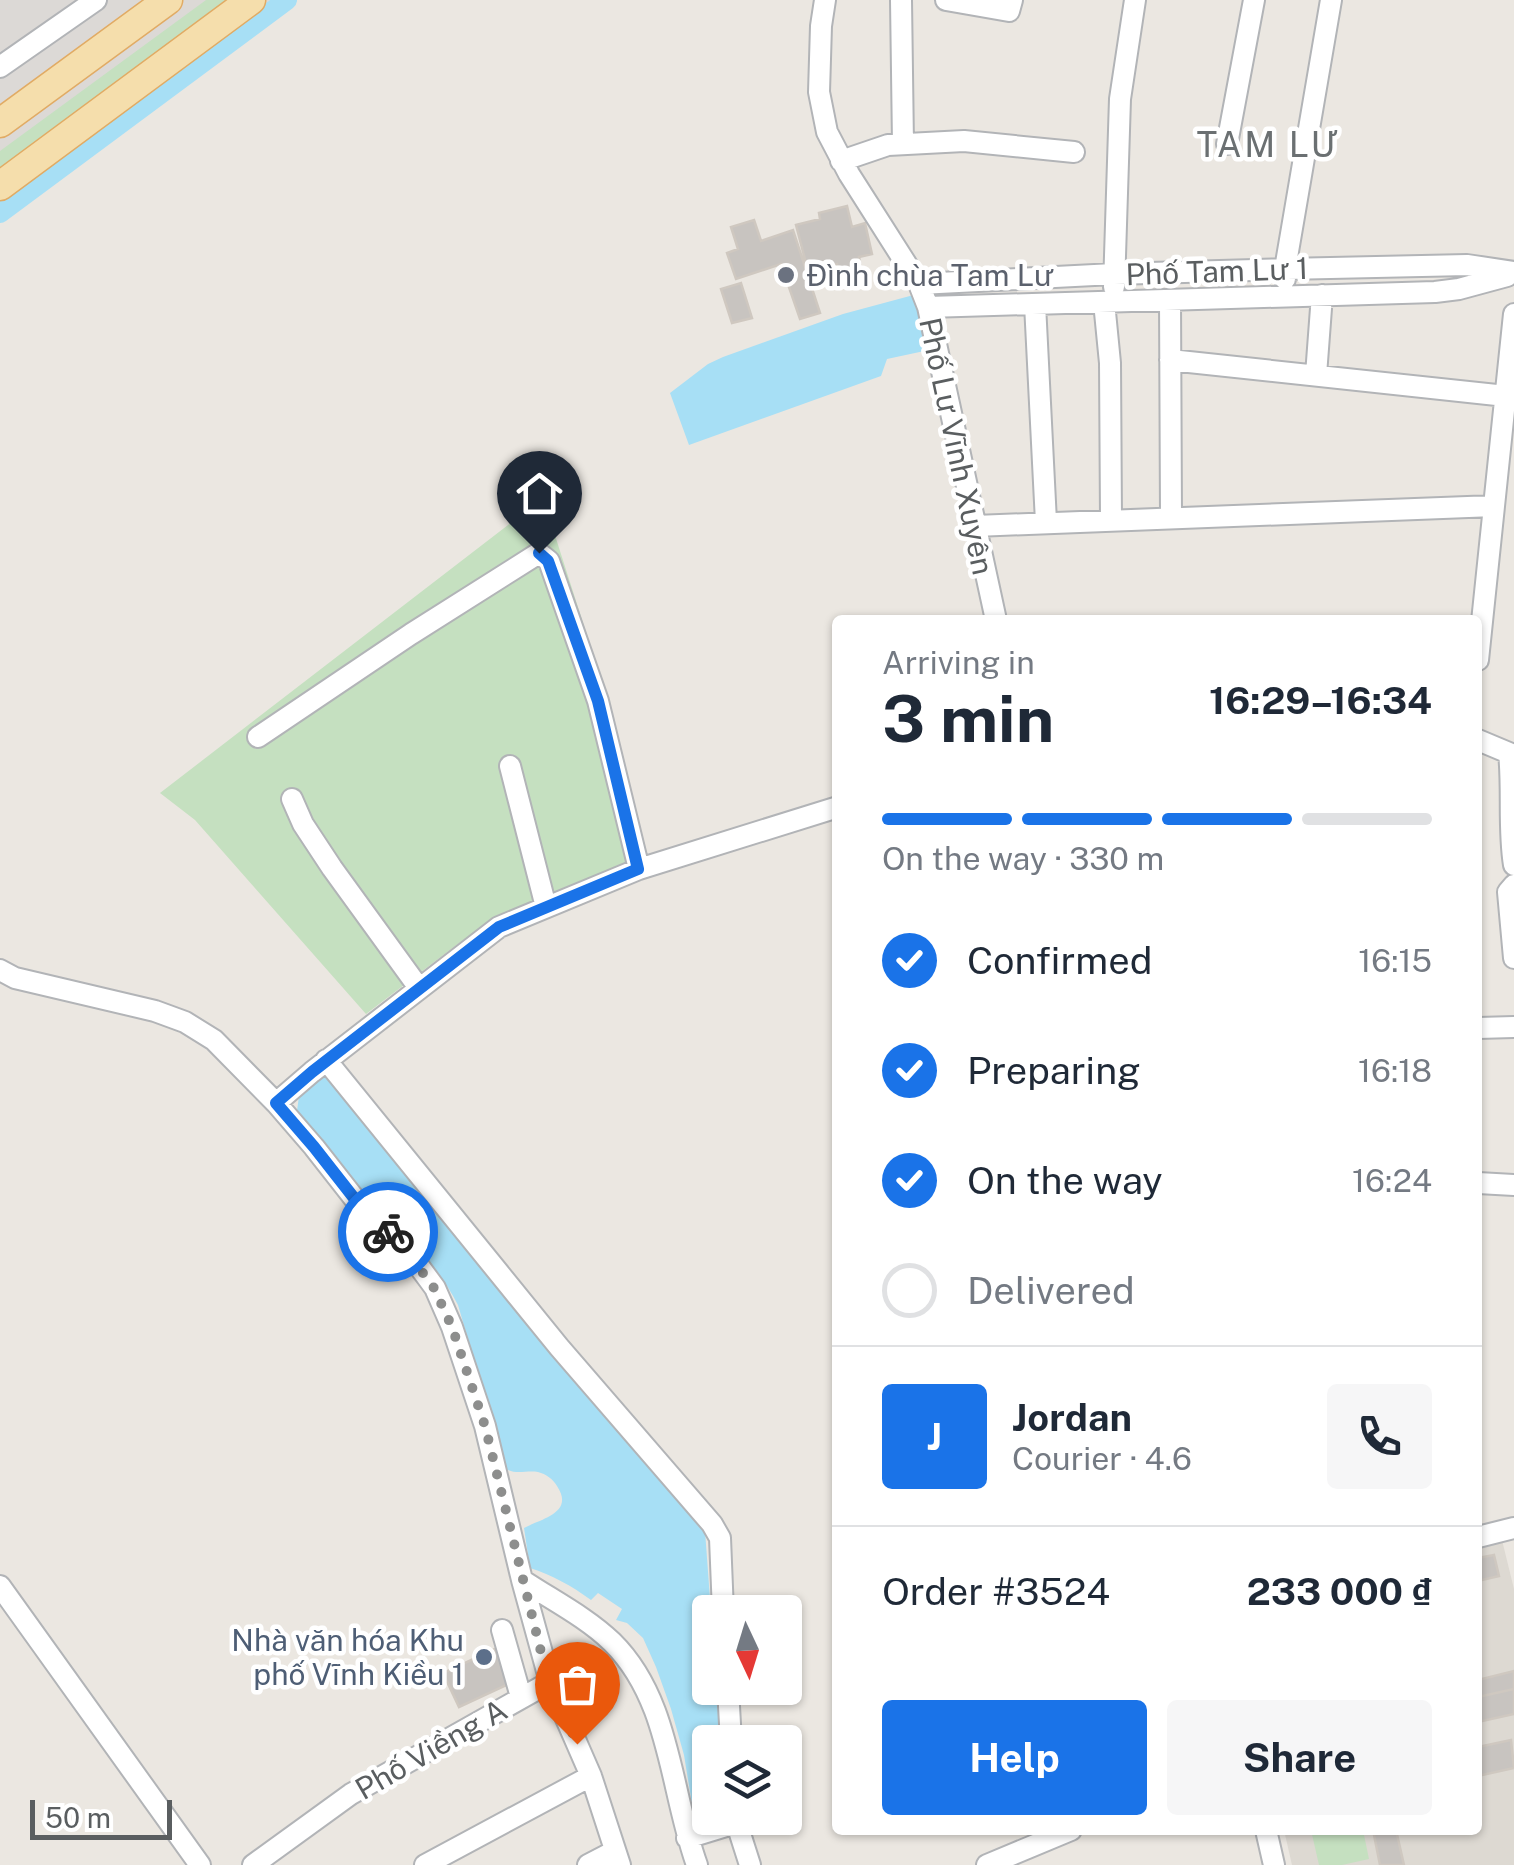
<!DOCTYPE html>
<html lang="en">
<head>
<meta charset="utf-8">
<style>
  :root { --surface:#fff; --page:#f6f6f7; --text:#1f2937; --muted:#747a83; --line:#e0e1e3; --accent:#1a73e8 }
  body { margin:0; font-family:"Public Sans",sans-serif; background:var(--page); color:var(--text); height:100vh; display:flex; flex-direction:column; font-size:38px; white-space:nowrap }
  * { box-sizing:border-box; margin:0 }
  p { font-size:32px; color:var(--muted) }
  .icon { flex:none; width:55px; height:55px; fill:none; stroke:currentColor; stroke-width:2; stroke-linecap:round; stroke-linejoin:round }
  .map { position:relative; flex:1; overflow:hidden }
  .panel { position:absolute; left:832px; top:615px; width:650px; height:1220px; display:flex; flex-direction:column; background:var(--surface); border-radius:10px; box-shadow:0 2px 8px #0004 }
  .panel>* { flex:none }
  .needle { width:65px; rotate:176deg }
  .buttons { position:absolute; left:692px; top:1595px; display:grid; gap:20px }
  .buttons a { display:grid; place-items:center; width:110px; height:110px; border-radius:10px; background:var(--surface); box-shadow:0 2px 8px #0004; font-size:50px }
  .scale { position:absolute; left:30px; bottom:25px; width:142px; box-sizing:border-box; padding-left:10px; border:5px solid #5a5e60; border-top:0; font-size:28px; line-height:35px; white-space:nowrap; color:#5a5e60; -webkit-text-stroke:8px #fff; paint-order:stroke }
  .pin { position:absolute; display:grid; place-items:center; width:85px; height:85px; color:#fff; margin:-102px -42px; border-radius:50% 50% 50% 0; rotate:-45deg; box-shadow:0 0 10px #0007 }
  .pin .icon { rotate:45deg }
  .courier { position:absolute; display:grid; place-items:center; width:100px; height:100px; margin:-50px; border:8px solid #1a73e8; border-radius:50%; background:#fff; color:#222; box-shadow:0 2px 12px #0007 }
  .overview em { font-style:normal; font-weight:700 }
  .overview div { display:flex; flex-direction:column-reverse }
  .overview { display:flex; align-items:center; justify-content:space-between; height:170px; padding:0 50px }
  h1 { font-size:65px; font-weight:700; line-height:75px }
  .bar { display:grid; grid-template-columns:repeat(4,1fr); gap:15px 10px; align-content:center; height:120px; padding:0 50px }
  .bar i { height:12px; border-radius:8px; background:var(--line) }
  .bar .on { background:var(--accent) }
  .bar p { grid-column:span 4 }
  .line { display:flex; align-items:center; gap:25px; padding:0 50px; border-top:2px solid var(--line) }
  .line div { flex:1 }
  .round { display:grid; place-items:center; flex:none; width:105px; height:105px; border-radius:10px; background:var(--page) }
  ol { padding:0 50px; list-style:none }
  li { display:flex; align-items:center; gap:30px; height:110px }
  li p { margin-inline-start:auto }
  li .icon { padding:10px; border-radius:50%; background:var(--accent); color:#fff; stroke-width:4 }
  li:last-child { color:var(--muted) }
  li i { width:55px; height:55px; border:5px solid var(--line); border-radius:50% }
  .action { display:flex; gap:20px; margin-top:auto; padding:20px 50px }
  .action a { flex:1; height:115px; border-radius:10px; background:var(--accent); color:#fff; font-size:40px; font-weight:700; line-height:115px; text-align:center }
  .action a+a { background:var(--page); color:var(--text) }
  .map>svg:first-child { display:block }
  .industrial { fill:#dcd9d6 }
  .education { fill:#ddd9d2 }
  .green { fill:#c5e0c0 }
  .water { fill:#a7dff5 }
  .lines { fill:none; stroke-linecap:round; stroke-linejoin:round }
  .canal { stroke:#a7dff5; stroke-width:20 }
  .building { fill:#c8c4c0; stroke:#cfc8c0; stroke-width:2.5 }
  .minor-casing { stroke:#b2b4b7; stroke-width:24 }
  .major-casing { stroke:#e1ab64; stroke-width:31 }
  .minor { stroke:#fff; stroke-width:20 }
  .major { stroke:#f5deac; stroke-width:28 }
  .done { stroke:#8d8e8d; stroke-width:10; stroke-dasharray:0 18 }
  .route { stroke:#1a73e8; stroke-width:12 }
  .worship-dot { fill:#6b7280; stroke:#fff; stroke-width:4 }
  .service-dot { fill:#5c6f8a; stroke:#fff; stroke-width:4 }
  .labels { text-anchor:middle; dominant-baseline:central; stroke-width:9; stroke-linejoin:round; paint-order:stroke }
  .street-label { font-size:30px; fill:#5a5e60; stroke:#fff }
  .worship-label { font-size:30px; fill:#5b616d; stroke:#fff; text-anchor:start }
  .service-label { font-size:30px; fill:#4e5e75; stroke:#fff; text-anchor:end }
  .quarter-label { font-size:35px; letter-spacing:2.5px; fill:#6b7072; stroke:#fff }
</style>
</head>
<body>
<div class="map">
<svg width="1514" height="1865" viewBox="0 0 1514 1865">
  <rect width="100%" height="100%" fill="#ebe7e1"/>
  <path class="industrial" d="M0 0H278L0 210Z"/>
  <path class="education" d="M1501 1536 1514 1589V1865H1292L1284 1830H1478V1543Z"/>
  <path class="green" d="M206 0H230L0 169V151Z
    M543 498 603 685 648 857 509 914 463 940 366 1014 195 820 160 793Z
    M1311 1830H1363L1369 1859 1342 1865H1319Z"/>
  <path class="water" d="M921 293 929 350 887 359 881 376 689 445 670 393 708 364 723 357 843 314Z
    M325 1073 705 1531 711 1612 710 1688H716L721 1742H710V1806L693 1810 684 1755 671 1709 656 1667 643 1638 627 1623 616 1620 622 1609 598 1593 591 1600C572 1586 552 1575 530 1568L524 1528C541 1519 575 1513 557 1486 553 1479 546 1474 538 1472 526 1470 517 1475 506 1469L458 1305C435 1259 395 1230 361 1192 338 1167 316 1139 297 1111L299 1096Z"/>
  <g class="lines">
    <path class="canal" d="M0 213 287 0"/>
  </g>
  <path class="building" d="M847 206 852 227 865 223 872 254 859 257 863 276 842 281 837 264 808 271 796 225 820 219 819 213Z
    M754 220 761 241 793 230 820 313 800 319 781 264 736 279 727 253 738 249 731 227Z
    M741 283 752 318 732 323 721 289Z
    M1494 1555 1499 1576 1478 1581V1558Z
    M495 1649 511 1683 459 1707 443 1673Z
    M1514 1671V1689L1478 1697V1680Z
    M1514 1689V1714L1478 1722V1697Z
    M1511 1740 1514 1768 1478 1776V1747Z
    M1373 1830H1396L1404 1865H1380Z"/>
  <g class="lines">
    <defs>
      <path id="minor" d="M825 0 821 26 819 92 827 132 849 174 919 284 928 307 996 620
        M901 0 903 144
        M946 0 1009 11 1012 0
        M0 67 96 0
        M1227 144 1254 0
        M841 161 888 145 964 141 1074 152
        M1285 279V269L1331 0
        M919 284 1114 274 1285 269 1467 265 1514 272
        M1114 287 1120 99 1135 0
        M1170 300 1171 516
        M1104 302 1110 363 1111 519
        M1035 304 1046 522
        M928 307 1435 292 1459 289 1507 276
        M1170 360 1506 396
        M1316 375 1322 295
        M975 526 1494 506
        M1478 660 1514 314
        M258 737 411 634 539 553 549 561 598 701 639 869
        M1478 740 1509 753C1513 790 1508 828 1514 865
        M510 766 546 907
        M292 799 303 824 332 868 419 988
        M1514 885 1508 892 1514 958
        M0 970 15 978 155 1011 185 1022 214 1040 276 1103 314 1147 354 1198 407 1250 435 1288 452 1327 485 1426 522 1580 550 1682
        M1478 1028 1514 1027
        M326 1060 559 1347 712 1524 720 1538 723 1612
        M276 1103 312 1072 499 927 639 869 838 807
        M1478 1183 1514 1185
        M1478 1537 1514 1528
        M522 1580C552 1600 586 1617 612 1642 671 1700 670 1791 697 1865
        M0 1586 200 1865
        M502 1630 521 1697
        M728 1688 731 1742
        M735 1818 750 1865
        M1266 1830 1274 1865
        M687 1838 736 1823
        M253 1865 351 1794 550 1682 591 1776 620 1865
        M425 1865 591 1776
        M588 1865 615 1851
        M987 1865 1071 1830"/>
      <path id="major" d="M0 123 168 0
        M0 186 251 0"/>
    </defs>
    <use href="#minor" class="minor-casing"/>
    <use href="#major" class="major-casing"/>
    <use href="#minor" class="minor"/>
    <use href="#major" class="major"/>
  </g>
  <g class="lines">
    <path class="done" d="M388 1232 406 1250 434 1288 452 1327 485 1426 544 1664 577 1744"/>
    <path class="route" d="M388 1232 354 1198 314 1147 276 1103 312 1072 499 927 638 869 598 701 548 561 539 553"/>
  </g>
  <circle class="worship-dot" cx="786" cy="275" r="10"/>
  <circle class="service-dot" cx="484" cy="1657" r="10"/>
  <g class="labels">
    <g class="street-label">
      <text transform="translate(1217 271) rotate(-2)">Phố Tam Lư 1</text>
      <text transform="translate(957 446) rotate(78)">Phố Lư Vĩnh Xuyên</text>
      <text transform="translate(431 1749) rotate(-30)">Phố Viềng A</text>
    </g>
    <g class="worship-label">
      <text x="806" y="275">Đình chùa Tam Lư</text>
    </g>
    <g class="service-label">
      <text x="464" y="1640">Nhà văn hóa Khu<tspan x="464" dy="34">phố Vĩnh Kiều 1</tspan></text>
    </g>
    <g class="quarter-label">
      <text x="1269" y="144">TAM LƯ</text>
    </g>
  </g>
</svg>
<div class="buttons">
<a><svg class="needle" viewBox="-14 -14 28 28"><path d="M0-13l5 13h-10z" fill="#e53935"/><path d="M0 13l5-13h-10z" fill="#747a83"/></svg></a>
<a><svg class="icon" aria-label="layers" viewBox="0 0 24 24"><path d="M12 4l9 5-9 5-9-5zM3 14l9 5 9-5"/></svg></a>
</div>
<div class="scale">50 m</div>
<div class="pin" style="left:577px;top:1744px;background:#ea580c"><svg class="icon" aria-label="bag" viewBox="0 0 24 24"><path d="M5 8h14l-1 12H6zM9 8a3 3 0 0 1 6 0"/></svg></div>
<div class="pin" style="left:539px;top:553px;background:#1f2937"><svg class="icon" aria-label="home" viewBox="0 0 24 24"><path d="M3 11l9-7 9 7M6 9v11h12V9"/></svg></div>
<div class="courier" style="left:388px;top:1232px"><svg class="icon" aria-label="bike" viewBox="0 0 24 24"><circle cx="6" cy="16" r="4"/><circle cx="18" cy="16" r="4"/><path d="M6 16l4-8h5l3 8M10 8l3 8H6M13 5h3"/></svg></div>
<section class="panel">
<div class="overview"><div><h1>3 min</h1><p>Arriving in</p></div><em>16:29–16:34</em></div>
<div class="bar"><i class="on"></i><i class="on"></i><i class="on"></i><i></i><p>On the way · 330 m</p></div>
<ol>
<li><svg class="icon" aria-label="check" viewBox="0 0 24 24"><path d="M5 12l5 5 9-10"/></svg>Confirmed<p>16:15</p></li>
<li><svg class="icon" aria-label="check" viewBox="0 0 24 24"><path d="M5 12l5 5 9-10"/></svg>Preparing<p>16:18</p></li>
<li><svg class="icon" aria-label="check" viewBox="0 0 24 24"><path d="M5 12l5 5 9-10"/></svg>On the way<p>16:24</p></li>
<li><i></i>Delivered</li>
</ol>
<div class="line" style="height:180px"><b class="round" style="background:var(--accent);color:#fff">J</b><div><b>Jordan</b><p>Courier · 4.6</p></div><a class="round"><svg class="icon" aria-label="phone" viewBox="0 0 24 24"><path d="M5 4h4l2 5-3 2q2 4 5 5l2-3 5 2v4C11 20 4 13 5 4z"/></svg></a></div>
<div class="line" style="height:130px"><div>Order #3524</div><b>233 000 ₫</b></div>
<div class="action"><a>Help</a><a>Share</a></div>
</section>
</div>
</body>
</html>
